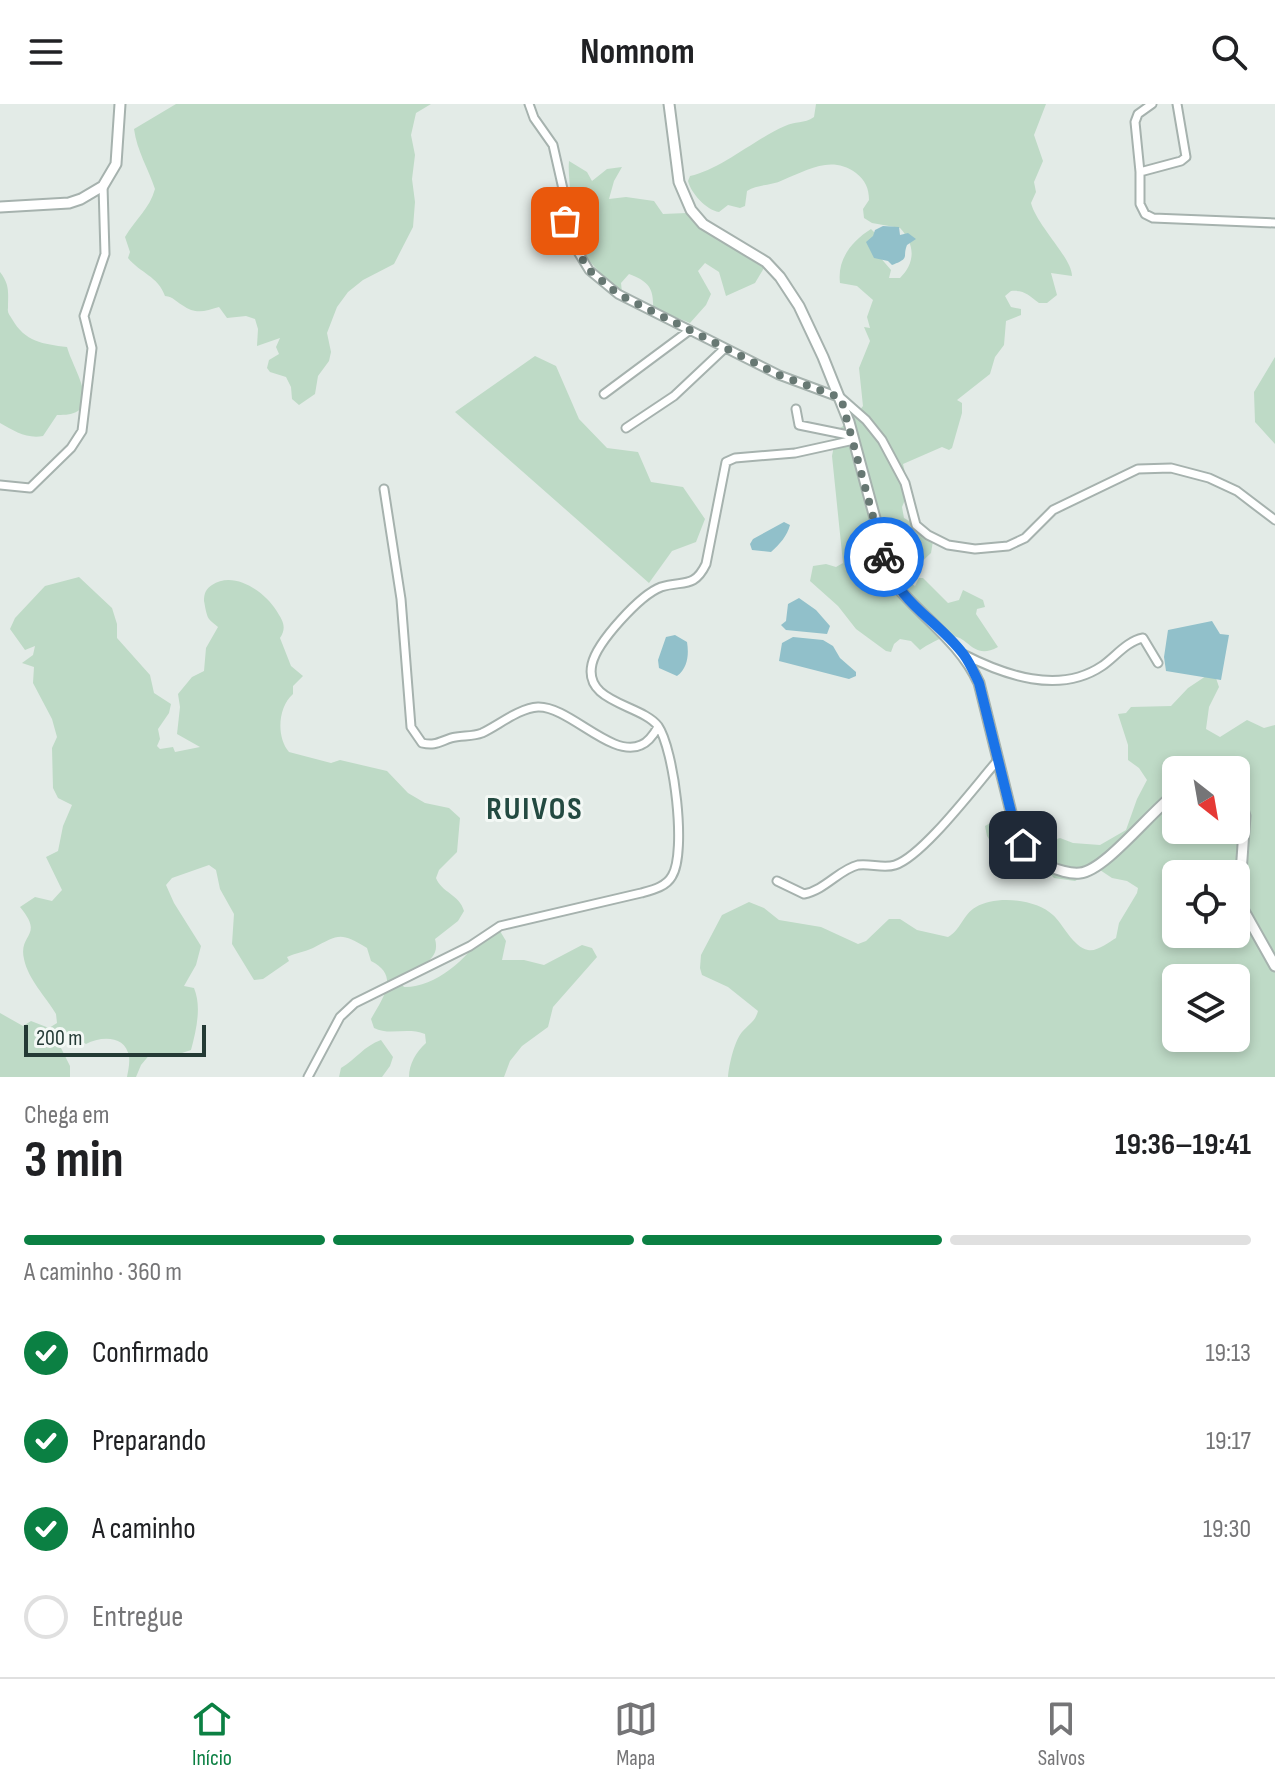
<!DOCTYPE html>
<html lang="pt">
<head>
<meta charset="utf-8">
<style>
  :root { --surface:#fff; --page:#f6f6f6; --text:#202124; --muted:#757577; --line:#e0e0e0; --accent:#0b8043 }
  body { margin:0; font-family:"Sofia Sans Condensed",sans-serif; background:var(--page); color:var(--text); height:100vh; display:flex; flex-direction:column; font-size:30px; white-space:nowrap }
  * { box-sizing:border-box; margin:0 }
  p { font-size:26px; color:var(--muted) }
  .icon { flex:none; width:44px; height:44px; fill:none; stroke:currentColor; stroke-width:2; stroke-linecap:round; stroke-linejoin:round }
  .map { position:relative; height:973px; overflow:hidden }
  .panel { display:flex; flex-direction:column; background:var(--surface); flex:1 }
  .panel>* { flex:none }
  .needle { width:52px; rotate:149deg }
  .fabs { position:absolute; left:1162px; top:652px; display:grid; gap:16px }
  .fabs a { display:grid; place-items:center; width:88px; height:88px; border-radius:12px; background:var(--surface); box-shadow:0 4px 12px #0003; font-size:40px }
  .scale { position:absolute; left:24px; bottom:20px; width:182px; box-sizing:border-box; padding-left:8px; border:4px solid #243a35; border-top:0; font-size:22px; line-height:28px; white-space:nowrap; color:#243a35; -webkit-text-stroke:6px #f3f8f5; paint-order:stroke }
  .pin { position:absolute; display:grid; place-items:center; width:68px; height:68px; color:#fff; margin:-34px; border-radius:16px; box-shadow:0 4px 12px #0006 }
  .courier { position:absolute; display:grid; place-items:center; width:80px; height:80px; margin:-40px; border:6px solid #1a73e8; border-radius:50%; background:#fff; color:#222; box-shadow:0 2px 10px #0007 }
  .summary em { font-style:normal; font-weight:700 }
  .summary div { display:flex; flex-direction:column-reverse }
  .summary { display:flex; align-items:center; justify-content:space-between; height:136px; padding:0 24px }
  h1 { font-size:52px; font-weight:700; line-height:60px }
  .bar { display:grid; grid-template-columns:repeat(4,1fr); gap:12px 8px; align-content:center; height:96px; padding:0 24px }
  .bar i { height:10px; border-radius:6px; background:var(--line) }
  .bar .current { background:var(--accent) }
  .bar p { grid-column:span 4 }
  ol { padding:0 24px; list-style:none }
  li { display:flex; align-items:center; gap:24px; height:88px }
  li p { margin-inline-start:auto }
  li .icon { padding:8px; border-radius:50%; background:var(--accent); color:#fff; stroke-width:4 }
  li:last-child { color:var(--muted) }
  li i { width:44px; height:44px; border:4px solid var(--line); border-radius:50% }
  header { display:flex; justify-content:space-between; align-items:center; height:104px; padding:0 24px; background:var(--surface); font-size:36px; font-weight:700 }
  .tab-bar { display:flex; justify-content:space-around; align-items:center; height:112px; border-top:2px solid var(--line); background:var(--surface); font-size:22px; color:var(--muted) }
  .tab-bar a { display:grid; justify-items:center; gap:4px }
  .tab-bar .current { color:var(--accent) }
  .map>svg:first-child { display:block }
  .green { fill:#bedac6; fill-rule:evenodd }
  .water { fill:#91c0ca }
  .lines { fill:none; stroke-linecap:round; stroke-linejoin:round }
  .minor-casing { stroke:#a6b2ae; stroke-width:11 }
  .tertiary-casing { stroke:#a6b2ae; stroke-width:13 }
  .minor { stroke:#fff; stroke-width:7 }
  .tertiary { stroke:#fff; stroke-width:9 }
  .done { stroke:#677873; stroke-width:8; stroke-dasharray:0 14.4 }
  .route { stroke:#1a73e8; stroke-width:10 }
  .labels { text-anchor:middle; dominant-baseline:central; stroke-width:6; stroke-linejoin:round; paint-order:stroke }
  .district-label { font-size:32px; font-weight:bold; letter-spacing:2px; fill:#234a41; stroke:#f3f8f5 }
</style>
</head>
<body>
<header><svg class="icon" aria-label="menu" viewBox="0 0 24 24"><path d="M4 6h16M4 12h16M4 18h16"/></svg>Nomnom<svg class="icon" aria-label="search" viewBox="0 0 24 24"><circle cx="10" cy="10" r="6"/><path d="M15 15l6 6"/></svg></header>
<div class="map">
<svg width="1275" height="973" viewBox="0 0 1275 973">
  <rect width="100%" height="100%" fill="#e3ebe7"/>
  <path class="green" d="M176 0H431L416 9 411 31 415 51 412 75 415 98 413 123 394 160 363 176 348 188 337 203 327 229 331 248 329 257 318 272 315 290 299 301 292 295 291 283 286 273 270 268 267 264 269 256 279 250 276 243 280 234 257 242 258 225 255 215 246 212 227 214 219 203C205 207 196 211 182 201 175 197 174 193 165 192 158 172 140 169 128 154L130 148 125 133C135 116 150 104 155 85 148 64 137 47 134 25Z
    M816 0H1046L1034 31 1043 57 1034 78 1036 88 1031 99C1037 122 1072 154 1072 172L1051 169 1057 191 1047 199H1039C1028 191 1025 186 1011 187L1005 192 1011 203 1021 205V211L1006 217 1004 241 995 253 990 270 957 296 962 299V309L952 344 949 346 942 343 903 360 909 386 902 403 904 414 934 431 931 449 911 468 912 480 915 482 919 474H923L948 499 959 496 963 486 983 496 985 503 977 505 976 510 998 543C972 557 969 531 950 532 941 533 927 541 920 546L911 537 900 535 894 540 891 548 886 547 856 525 838 502 810 477 813 462 826 460 836 463 843 459 832 352 837 326 851 317 863 302 859 264 870 237 864 223 870 224 867 213 873 196 857 182 840 179C837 155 852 137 871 125L878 132 879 152 891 166 889 174H900C916 158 915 140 900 124L872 119 864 114 863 105 869 96C869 84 865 76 856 69 831 51 808 66 783 76 771 82 758 80 747 87L745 102 740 104 728 101 719 108C706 106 691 89 688 77L690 72C720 66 755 35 785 22 795 17 804 20 814 13Z
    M569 57 587 68 592 77 607 65 622 63 614 77 609 95 626 93 654 97 663 110 687 109 697 122 764 164 755 179 726 192 719 168 705 159 698 167 711 190 706 201 690 219 653 204C654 184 648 177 629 170L621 179 622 188C582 155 573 141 570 89 570 78 568 68 569 57Z
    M0 168C10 181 8 188 8 204 7 209 10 211 12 215 25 238 43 240 67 243 74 268 107 313 57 311L43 332C27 335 14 327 0 319Z
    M535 252 556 262 579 315 607 344 638 348 651 378 683 383 705 415 696 438 672 447 649 479 455 308Z
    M1275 253V340L1255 318 1254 288Z
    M79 473 112 504 117 520V534L150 571 154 589 171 600 169 609 158 625 160 635 157 642 160 645 173 643 175 648 200 643 177 630 180 603 178 590 192 573 204 567 206 544 218 523C215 520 211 518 209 515 206 511 205 501 204 497 204 489 206 485 212 481 234 466 265 488 276 506 283 517 287 523 280 534L291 562 303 572 293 582V590C278 603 276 633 289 648L331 659 340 656 387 667 408 689 425 699 449 704 460 714 457 748 439 766 436 774C441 788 460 791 464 807L458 817 435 835C442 859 413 863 399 877L404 883C433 884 470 855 481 829L500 827 506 837 502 856H524L544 861 582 841 592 844 597 853 553 903 548 923 522 942 510 957 504 973H409C409 960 416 948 426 939L425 930C407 923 389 932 374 924L371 915C382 895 401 872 371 857L367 844C340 827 338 831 313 844 305 848 295 849 287 853L289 857 263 875 254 876 232 840 234 810 220 785 216 766 209 761 172 774 166 781 174 799 201 842 196 861 184 882 194 884C202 903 196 927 191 946L176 951 151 949 141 961 136 973H127C128 967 130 959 129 953 126 931 101 932 86 940L67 929 59 940 70 962V973H0V909L23 922 31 917 49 924 57 919 56 910C46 893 28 875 24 855 18 829 45 833 20 803L35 793 52 797 62 786 46 753 58 747 63 722 72 701 58 694 53 684 52 644 57 633 52 615 33 579 34 563 22 559 33 551 35 542 25 546 10 525 15 514 45 482Z
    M1206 572 1216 574 1219 583 1209 603 1206 625 1220 633 1247 616 1264 624 1275 621V973H728C729 961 734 938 742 928 749 920 755 918 758 907L728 883 702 871 700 864 701 851 722 811 749 798 764 804 779 816 821 823 858 840 866 837 889 815H900L917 826 948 833C962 825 962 811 976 803 996 791 1036 795 1053 811 1063 820 1073 843 1088 846 1097 848 1109 838 1116 834L1119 819 1137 789 1138 784 1127 777 1112 774 1097 764 1075 777 1054 774 1041 760 1034 762 1033 769 1022 763 1025 755 1009 752V741L994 743 987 732 985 722 1012 707 1048 738 1060 734 1073 739 1100 741 1126 726 1137 695 1147 676 1139 664 1128 656V641L1118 610 1126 609 1131 603 1171 602 1188 584ZM1176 666H1236V726H1176ZM1176 770H1236V830H1176ZM1176 874H1236V934H1176Z
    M381 936 393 953 390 962 382 973H339L341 964C356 955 364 942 381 936Z"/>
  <path class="water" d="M883 122 899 123 900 131 908 129 916 135 907 141C902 153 911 154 892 161L888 157 874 154 866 138 873 132 875 126Z
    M784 418 790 421C787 432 780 440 771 448L752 446 750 440 753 435Z
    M799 494 816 506 830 522 827 530 786 526 781 521 786 517 788 500Z
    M1212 517 1220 530 1229 531 1221 576 1166 567 1164 553 1168 526Z
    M675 531 687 538C689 550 688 564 677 572L659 564 658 556 666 533Z
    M793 533 823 536 833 542 840 554 856 568V572L849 575 779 557 782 539Z"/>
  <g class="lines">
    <defs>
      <path id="minor" d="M529 0 534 14 553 41 563 85 565 117 572 138 589 166 618 190 779 271 841 294 866 316 882 336 905 379 916 421 928 431 948 441 975 445 1008 442 1025 434 1053 406 1138 365 1171 364 1209 374 1237 387 1275 416
        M1152 0 1138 10 1135 18 1140 68V100L1145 110 1153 114 1275 119
        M1140 68 1181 57 1186 53 1177 0
        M604 290 690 226
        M796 305 799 321 853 332
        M626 324 674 292 725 244
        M0 381 30 384 71 344 82 327 92 244 84 212 105 150 103 82
        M384 385 401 495 411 623 422 639C435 642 439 638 451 634 461 631 472 633 482 629 499 621 519 604 538 603 569 602 612 655 641 641 649 638 654 630 658 623
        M963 550C1004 571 1059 591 1102 562 1115 553 1127 537 1143 534L1158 559
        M777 777 804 790C825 786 840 765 858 761 870 759 883 765 895 761 923 752 976 681 998 656
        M308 973 340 913 355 899 470 842 500 822 641 789C652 786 666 783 672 772 687 748 674 645 658 622 641 600 583 599 592 560 597 538 640 491 661 483 683 476 694 485 706 460L726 358 735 354 795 349 854 336"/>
      <path id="tertiary" d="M669 0 679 78 691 106 703 120 766 158 780 173 799 202 823 253 849 318 892 477C920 512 960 537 979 579L1014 720C1022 739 1030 753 1049 762 1057 766 1070 770 1080 769 1105 767 1152 706 1176 689
        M0 103 69 99 81 95 103 82 116 60 120 0
        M1236 681 1245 712 1239 798 1275 862"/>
    </defs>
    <use href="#minor" class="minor-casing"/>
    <use href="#tertiary" class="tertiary-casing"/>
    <use href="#minor" class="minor"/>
    <use href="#tertiary" class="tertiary"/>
  </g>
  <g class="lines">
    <path class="done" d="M565 117 572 138 589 166 618 190 779 271 841 294 884 453"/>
    <path class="route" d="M884 453C899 501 936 514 964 551 970 559 974 569 979 579L1014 720 1023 741"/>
  </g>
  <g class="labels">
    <g class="district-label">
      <text x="535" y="705">RUIVOS</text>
    </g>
  </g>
</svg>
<div class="fabs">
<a><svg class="needle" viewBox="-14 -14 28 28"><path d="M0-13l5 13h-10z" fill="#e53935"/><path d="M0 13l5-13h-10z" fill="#757577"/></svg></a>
<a><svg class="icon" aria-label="locate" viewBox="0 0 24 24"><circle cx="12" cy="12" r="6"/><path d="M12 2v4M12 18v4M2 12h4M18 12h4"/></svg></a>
<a><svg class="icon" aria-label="layers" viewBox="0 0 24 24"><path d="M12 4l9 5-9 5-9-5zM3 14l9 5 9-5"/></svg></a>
</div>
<div class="scale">200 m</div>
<div class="pin" style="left:565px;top:117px;background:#ea580c"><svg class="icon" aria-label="bag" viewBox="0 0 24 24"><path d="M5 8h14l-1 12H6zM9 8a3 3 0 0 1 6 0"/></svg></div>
<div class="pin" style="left:1023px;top:741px;background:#1f2937"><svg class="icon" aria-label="home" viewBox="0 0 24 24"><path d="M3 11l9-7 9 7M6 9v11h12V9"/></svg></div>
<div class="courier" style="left:884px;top:453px"><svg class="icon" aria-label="bike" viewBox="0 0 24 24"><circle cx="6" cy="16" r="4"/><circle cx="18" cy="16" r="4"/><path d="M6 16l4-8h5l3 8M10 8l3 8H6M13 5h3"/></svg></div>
</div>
<section class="panel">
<div class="summary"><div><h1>3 min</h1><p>Chega em</p></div><em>19:36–19:41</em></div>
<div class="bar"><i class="current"></i><i class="current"></i><i class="current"></i><i></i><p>A caminho · 360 m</p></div>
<ol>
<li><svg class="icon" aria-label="check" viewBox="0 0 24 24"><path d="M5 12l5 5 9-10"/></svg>Confirmado<p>19:13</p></li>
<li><svg class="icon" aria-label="check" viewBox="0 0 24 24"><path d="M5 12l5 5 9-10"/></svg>Preparando<p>19:17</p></li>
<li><svg class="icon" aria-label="check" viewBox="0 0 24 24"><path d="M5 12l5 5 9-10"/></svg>A caminho<p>19:30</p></li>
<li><i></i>Entregue</li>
</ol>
</section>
<nav class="tab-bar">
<a class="current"><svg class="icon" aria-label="home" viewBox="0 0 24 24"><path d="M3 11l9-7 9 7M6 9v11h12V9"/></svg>Início</a>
<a><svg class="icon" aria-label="map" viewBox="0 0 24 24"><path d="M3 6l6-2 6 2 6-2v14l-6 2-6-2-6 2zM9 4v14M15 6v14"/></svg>Mapa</a>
<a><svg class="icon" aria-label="saved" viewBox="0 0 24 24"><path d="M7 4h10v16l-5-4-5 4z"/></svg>Salvos</a>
</nav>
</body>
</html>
